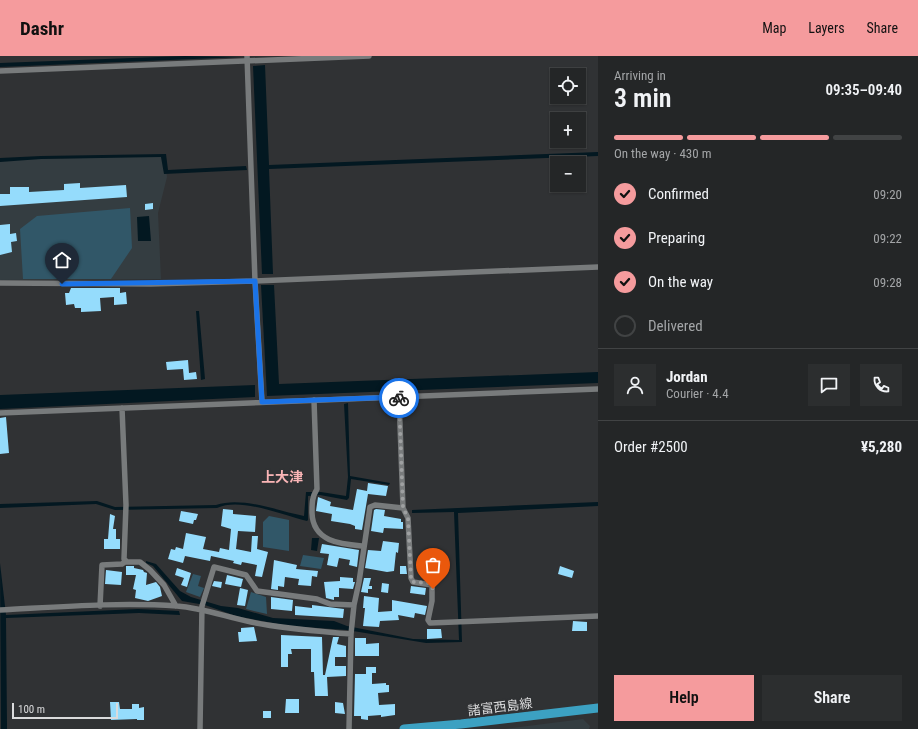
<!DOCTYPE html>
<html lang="en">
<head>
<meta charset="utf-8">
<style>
  :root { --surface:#242627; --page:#2c2e2f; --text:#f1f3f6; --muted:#a3a5a7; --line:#414344; --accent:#f59b9d }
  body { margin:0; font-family:"Roboto Condensed","Noto Sans JP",sans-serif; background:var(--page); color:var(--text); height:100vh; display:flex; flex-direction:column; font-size:15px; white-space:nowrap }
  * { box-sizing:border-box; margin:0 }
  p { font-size:13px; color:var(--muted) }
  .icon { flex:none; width:22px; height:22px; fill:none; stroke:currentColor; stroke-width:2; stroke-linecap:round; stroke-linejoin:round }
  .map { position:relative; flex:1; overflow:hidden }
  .panel { display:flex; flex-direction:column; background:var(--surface); width:320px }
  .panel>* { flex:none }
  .fabs { position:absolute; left:550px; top:12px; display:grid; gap:8px }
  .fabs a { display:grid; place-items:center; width:36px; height:36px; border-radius:0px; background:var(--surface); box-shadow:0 1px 3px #0004,0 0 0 1px var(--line); font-size:20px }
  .scale { position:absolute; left:12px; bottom:10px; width:106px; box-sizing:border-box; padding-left:4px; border:2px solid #dadbdc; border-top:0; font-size:11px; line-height:14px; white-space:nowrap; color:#dadbdc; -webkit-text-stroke:3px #303234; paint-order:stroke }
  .pin { position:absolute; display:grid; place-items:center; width:34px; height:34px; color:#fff; margin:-41px -17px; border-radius:50% 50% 50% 0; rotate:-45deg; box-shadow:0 0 4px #0007 }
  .pin .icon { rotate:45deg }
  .courier { position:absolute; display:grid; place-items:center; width:40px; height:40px; margin:-20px; border:3px solid #1a73e8; border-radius:50%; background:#fff; color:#222; box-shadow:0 1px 5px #0007 }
  .headline em { font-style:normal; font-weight:600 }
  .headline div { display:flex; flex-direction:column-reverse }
  .headline { display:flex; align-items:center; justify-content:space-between; height:68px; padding:0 16px }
  h1 { font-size:26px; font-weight:600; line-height:30px }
  .bar { display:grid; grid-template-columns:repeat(4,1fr); gap:6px 4px; align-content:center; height:48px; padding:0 16px }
  .bar i { height:5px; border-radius:3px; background:var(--line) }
  .bar .current { background:var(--accent) }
  .bar p { grid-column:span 4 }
  .line { display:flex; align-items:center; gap:10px; padding:0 16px; border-top:1px solid var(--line) }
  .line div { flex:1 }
  .round { display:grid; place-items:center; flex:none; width:42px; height:42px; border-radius:0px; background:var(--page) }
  ol { padding:0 16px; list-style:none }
  li { display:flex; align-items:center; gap:12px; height:44px }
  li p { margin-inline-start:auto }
  li .icon { padding:4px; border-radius:50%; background:var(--accent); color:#111; stroke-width:4 }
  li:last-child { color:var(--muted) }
  li i { width:22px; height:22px; border:2px solid var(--line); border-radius:50% }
  .button { display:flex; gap:8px; margin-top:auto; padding:8px 16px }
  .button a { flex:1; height:46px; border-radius:0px; background:var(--accent); color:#111; font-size:16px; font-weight:600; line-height:46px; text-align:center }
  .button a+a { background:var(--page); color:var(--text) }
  header { display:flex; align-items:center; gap:24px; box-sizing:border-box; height:56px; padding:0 20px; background:var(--accent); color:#111 }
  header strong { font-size:19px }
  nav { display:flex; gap:22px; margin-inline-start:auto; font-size:14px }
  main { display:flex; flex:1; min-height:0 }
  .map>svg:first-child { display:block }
  .built { fill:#343d41 }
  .green { fill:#315768 }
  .water { fill:#031821 }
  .building { fill:#95dcfc }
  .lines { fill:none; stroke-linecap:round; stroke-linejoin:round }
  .minor { stroke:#787b7c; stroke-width:5.5 }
  .primary { stroke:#3ca1c2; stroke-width:9 }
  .done { stroke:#9ea0a1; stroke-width:4; stroke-dasharray:0 7.2 }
  .route { stroke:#1a73e8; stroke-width:5 }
  .labels { text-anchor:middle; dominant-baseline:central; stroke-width:4; stroke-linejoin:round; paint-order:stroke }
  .street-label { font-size:13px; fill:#dadbdc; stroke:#303234 }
  .neighbourhood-label { font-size:14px; font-weight:bold; fill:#fab5b6; stroke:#303234 }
</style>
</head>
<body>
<header>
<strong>Dashr</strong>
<nav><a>Map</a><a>Layers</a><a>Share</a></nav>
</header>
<main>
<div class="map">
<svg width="598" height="673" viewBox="0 0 598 673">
  <rect width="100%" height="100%" fill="#303234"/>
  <path class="built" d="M164 100 167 121 158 157 161 223 0 224V104Z
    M583 663 590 670 589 673H505Z"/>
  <path class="green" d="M130 152 132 192 111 223H23L20 173 37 160Z
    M269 460 289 464V495L263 491V466Z
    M303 499 324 502 321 513 300 510Z
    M193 518 201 520 198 530 204 532 200 541 186 536Z
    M251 536 266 541 267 558 246 553Z"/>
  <path class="water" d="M185 0 242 1 0 11V7Z
    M265 9 269 109 598 96V100L269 113 273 218H262L253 10Z
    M166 98 168 114 246 110 247 114 164 118 161 101 41 103 0 106V102L41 100Z
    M149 160 151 185H138L137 161Z
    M261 229H274L279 328 598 316V327L267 340Z
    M196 255H199L205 323 201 324Z
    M255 329V341L0 353V339Z
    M348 347 350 420 390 427 389 429 351 423 349 442 347 444 320 439 308 440V464L307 465C282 459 240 441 217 452L115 454 96 448 0 452V448L97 445 115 451 216 449C242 440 278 455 304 460L306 436H321L346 440 348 421 344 348Z
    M598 446V450L458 457 462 586 426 587 347 574 289 570 236 560 205 549 182 545 153 510 146 507V505L156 508 180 535 191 541 221 550 238 552 273 562 334 565 347 570 413 583 459 584 454 456 412 457V454Z
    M312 482H319L317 495 311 494Z
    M0 507 6 559 138 553 179 555 180 559 139 557 6 562 7 669V673H1Z"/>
  <path class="building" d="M80 127V132L126 129 127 141 0 150V138H10V131H29V136L64 134V128Z
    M153 147V153L145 154V148Z
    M10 168V178L16 177 17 185 11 186 12 196 0 199V169Z
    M71 232H120V237L126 236 127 248 114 249V241L100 242 101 255 81 256V252H75L74 248 66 249 65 237H69Z
    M188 304 189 317 196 316 197 323 184 324 183 313 167 314 166 306Z
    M6 361 9 397 0 398V362Z
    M368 427 388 430 386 440 368 438 362 474 355 473V470L350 468 331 465 332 458 316 455 318 441 331 446 330 450 353 454 357 433 367 435Z
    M223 453 233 454V458L256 460 255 476 238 475 236 493 251 496 252 480H258L257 493 268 496 262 521 255 520 257 509 242 506 241 509 233 507 234 505 211 500 210 505 185 500 183 507 168 503 171 493 175 494 176 491 183 493 186 477 206 481 203 493 219 496 220 492 229 494 231 473 221 470Z
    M376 453 385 454 384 460 401 463V466H403V473L384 472 383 477 371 475 374 454Z
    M181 455 198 458 196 464H194L193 468 179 465Z
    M110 458 115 460 113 473H116V483H120V493H104V483H108Z
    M383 485 399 487 398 497 396 496 394 515 387 516 365 512 368 494 381 495Z
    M322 488 359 494 357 511 349 509 350 504 339 502 337 511 327 509 329 498 320 497Z
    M274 504 297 509 296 513 318 515 317 521 312 520 311 530 298 529 299 523 285 521 284 531 278 530V534L271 533Z
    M126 510H134V512L143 514 144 516 147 517 146 529 156 526 160 531 162 540 148 545 135 542 136 534 133 533 136 519H126Z
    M400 510H406L407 518H400Z
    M560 510 574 515 572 522 558 518Z
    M177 512 191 517 187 531 181 529 184 522 175 519Z
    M106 514 122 516 121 529 105 528Z
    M227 519 243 523 241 531 225 528Z
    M340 521 353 522V526H355L353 533 339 532V541H334V544L326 542 324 526 340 525Z
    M364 522H371L369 530H372V533H368V537L361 536Z
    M214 525 222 526 221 532 212 530Z
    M382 527 389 528 388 537 381 536Z
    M411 530 426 532 425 539 410 537Z
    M240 532 248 534 245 550 237 549Z
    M364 540 379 542 378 556 392 555V544L427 550 425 559 415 557 414 562 398 559 399 564 380 565 379 571 363 570 365 552H363Z
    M271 541 293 544 292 555 271 553Z
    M312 549 344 553 343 562 295 559V550L312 552Z
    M573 565 587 566V575H572Z
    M254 571 257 585 239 586 238 576H241V572Z
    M427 573H441L442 582 427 583Z
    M281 579 322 581 323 619H325L333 581H339L337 588 346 590V601H335V610H346V620L327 621 328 640H315L314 616H311V593H291L292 598H288V611H281Z
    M355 582H366V588L379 587V600H355Z
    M366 611H376V617H372V628L386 627V629H389V636L378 637 379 649 395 648V659L381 661V659L368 660V664L361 663V660H354L355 618H366Z
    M286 643H299V657H285Z
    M110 646H119L120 653H132V648H139V652L144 651V664H137V663L111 664Z
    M335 646 343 647 345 658 335 657Z
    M263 655H271V662H263Z"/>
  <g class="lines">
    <path class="minor" d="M247 0 255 225 262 346
      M0 15 369 0
      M0 227 151 228 255 225 598 211
      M399 341 403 452 408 462 411 522 413 526 432 529V545L428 564 430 567 598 560
      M314 344 317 433C312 441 312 447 312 457 313 486 341 488 363 490
      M122 352 126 449 124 503 127 506H140L150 514 164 529 176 550
      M0 357 598 333
      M354 549 359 526 370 451 375 449 403 452
      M100 550 102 509 122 508 126 505
      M0 554C58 551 118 546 177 550 203 552 226 561 251 566 284 573 317 575 351 578
      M200 673 202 550 214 511 246 519 257 535 317 543 330 548 354 549 351 578 349 673"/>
    <path class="primary" d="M404 673 461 668 598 652"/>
  </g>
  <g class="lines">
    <path class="done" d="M399 342 403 452 408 462 411 522 412 526 429 527 433 533"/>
    <path class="route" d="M62 228 255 225 262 346 399 341V342"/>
  </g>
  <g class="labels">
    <g class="street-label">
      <text transform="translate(500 651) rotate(-7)">諸富西島線</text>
    </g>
    <g class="neighbourhood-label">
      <text x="282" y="421">上大津</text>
    </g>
  </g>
</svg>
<div class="fabs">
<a><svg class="icon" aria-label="locate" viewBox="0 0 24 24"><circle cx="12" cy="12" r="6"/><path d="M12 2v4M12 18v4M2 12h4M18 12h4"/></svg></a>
<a>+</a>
<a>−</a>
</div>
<div class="scale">100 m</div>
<div class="pin" style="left:433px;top:533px;background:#ea580c"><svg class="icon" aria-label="bag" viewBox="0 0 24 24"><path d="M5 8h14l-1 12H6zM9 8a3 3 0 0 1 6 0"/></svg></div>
<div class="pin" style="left:62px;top:228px;background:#1f2937"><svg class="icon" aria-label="home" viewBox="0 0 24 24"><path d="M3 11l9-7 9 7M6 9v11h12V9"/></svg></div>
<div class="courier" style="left:399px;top:342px"><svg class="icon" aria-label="bike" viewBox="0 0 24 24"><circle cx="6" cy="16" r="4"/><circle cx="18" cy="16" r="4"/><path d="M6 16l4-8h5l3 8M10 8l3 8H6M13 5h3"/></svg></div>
</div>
<section class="panel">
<div class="headline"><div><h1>3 min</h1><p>Arriving in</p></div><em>09:35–09:40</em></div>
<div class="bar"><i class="current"></i><i class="current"></i><i class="current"></i><i></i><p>On the way · 430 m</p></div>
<ol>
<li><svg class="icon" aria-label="check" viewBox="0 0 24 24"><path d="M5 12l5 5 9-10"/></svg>Confirmed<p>09:20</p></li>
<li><svg class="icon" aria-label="check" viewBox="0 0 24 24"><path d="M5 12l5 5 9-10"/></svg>Preparing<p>09:22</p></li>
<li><svg class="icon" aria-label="check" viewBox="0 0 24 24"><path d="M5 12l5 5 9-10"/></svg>On the way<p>09:28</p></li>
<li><i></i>Delivered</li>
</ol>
<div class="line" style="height:72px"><a class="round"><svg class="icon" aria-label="person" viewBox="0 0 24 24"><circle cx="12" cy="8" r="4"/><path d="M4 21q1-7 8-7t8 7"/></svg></a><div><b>Jordan</b><p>Courier · 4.4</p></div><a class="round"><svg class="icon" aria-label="chat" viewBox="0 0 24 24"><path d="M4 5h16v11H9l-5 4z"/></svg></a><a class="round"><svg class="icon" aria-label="phone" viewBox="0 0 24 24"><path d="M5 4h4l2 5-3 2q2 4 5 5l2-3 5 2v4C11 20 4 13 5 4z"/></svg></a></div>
<div class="line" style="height:52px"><div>Order #2500</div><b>¥5,280</b></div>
<div class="button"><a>Help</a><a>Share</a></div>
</section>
</main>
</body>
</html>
